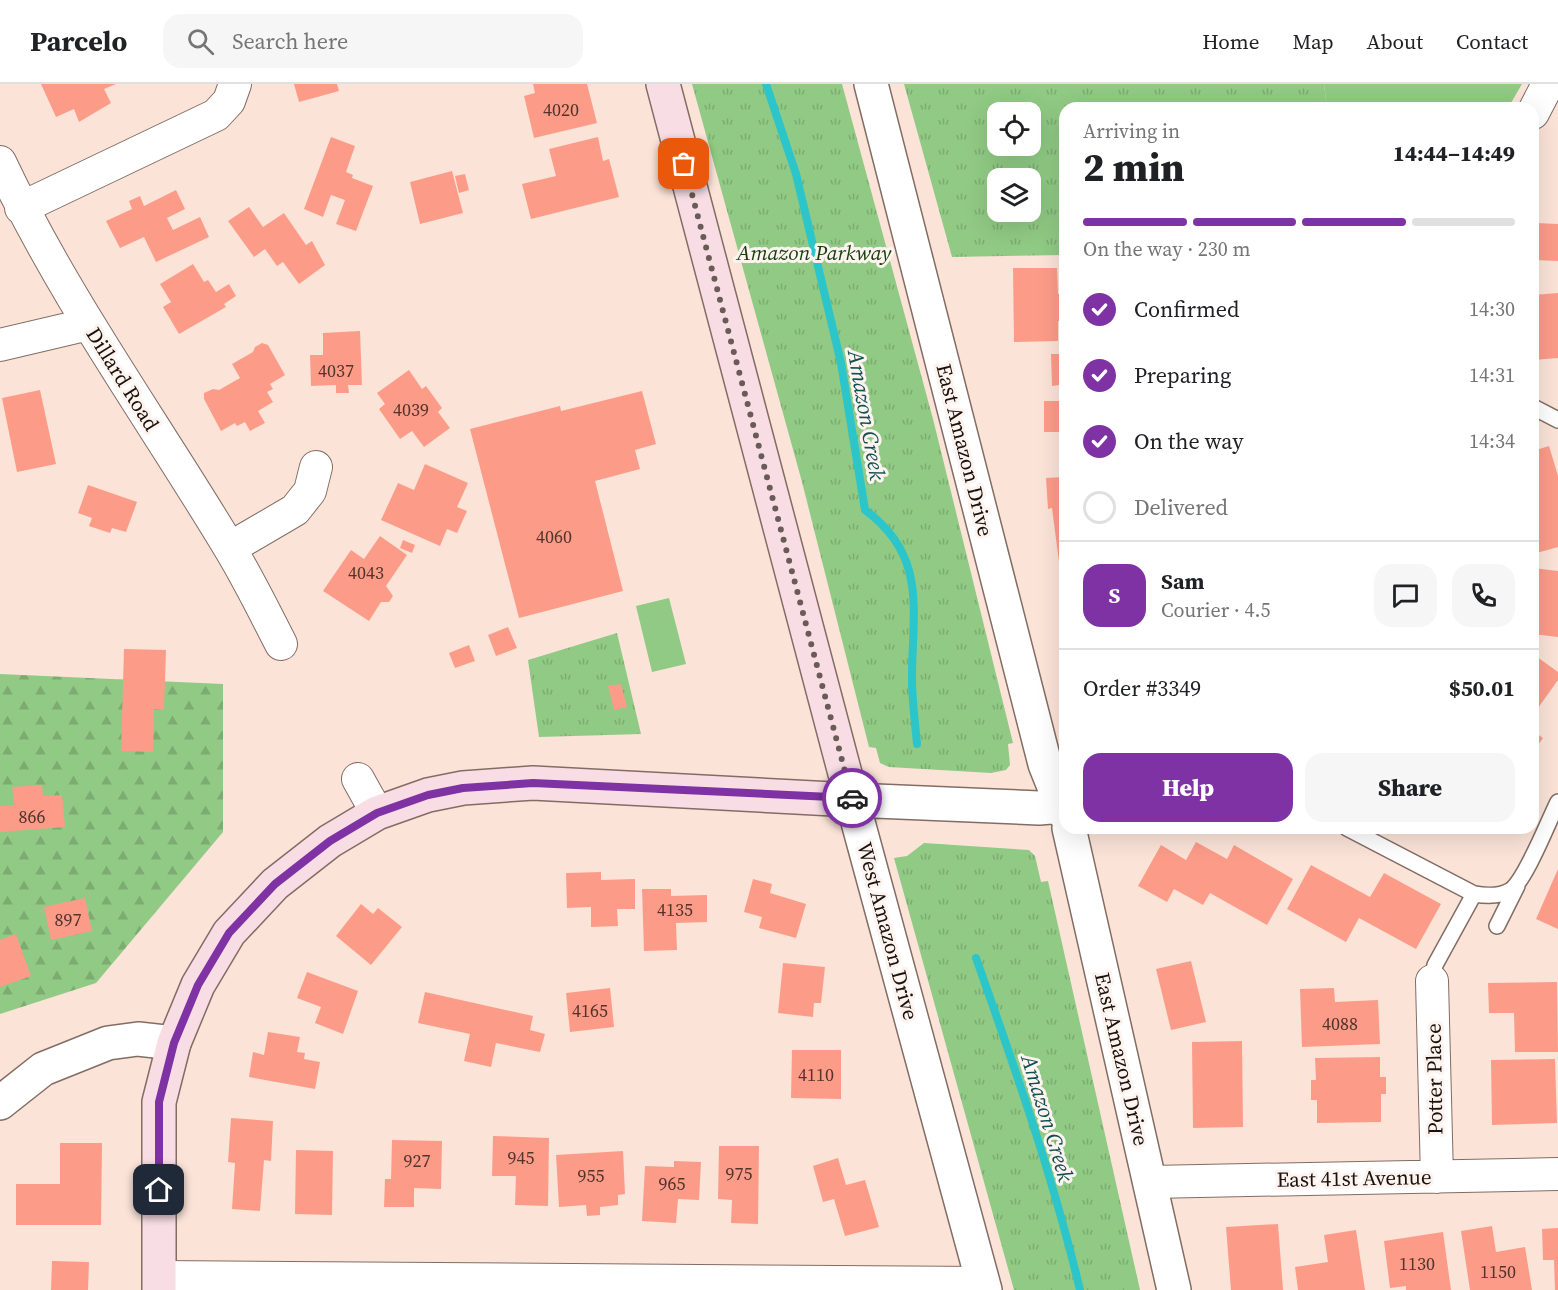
<!DOCTYPE html>
<html lang="en">
<head>
<meta charset="utf-8">
<style>
  :root { --surface:#fff; --page:#f6f6f6; --text:#202124; --muted:#757577; --line:#e0e0e0; --accent:#7e32a3 }
  body { margin:0; font-family:"Source Serif 4",serif; background:var(--page); color:var(--text); height:100vh; display:flex; flex-direction:column; font-size:22px; white-space:nowrap }
  * { box-sizing:border-box; margin:0 }
  p { font-size:20px; color:var(--muted) }
  .icon { flex:none; width:33px; height:33px; fill:none; stroke:currentColor; stroke-width:2; stroke-linecap:round; stroke-linejoin:round }
  .map { position:relative; flex:1; overflow:hidden }
  .details { position:absolute; left:1059px; top:18px; width:480px; height:732px; display:flex; flex-direction:column; background:var(--surface); border-radius:18px; box-shadow:0 6px 24px #0002 }
  .details>* { flex:none }
  .controls { position:absolute; left:987px; top:18px; display:grid; gap:12px }
  .controls a { display:grid; place-items:center; width:54px; height:54px; border-radius:12px; background:var(--surface); box-shadow:0 6px 24px #0002; font-size:30px }
  .pin { position:absolute; display:grid; place-items:center; width:51px; height:51px; color:#fff; margin:-26px; border-radius:12px; box-shadow:0 3px 9px #0006 }
  .courier { position:absolute; display:grid; place-items:center; width:60px; height:60px; margin:-30px; border:4px solid #7e32a3; border-radius:50%; background:#fff; color:#222; box-shadow:0 2px 8px #0007 }
  .headline em { font-style:normal; font-weight:800 }
  .headline div { display:flex; flex-direction:column-reverse }
  .headline { display:flex; align-items:center; justify-content:space-between; height:102px; padding:0 24px }
  h1 { font-size:39px; font-weight:800; line-height:45px }
  .bar { display:grid; grid-template-columns:repeat(4,1fr); gap:9px 6px; align-content:center; height:72px; padding:0 24px }
  .bar i { height:8px; border-radius:4px; background:var(--line) }
  .bar .selected { background:var(--accent) }
  .bar p { grid-column:span 4 }
  .line { display:flex; align-items:center; gap:15px; padding:0 24px; border-top:2px solid var(--line) }
  .line div { flex:1 }
  .round { display:grid; place-items:center; flex:none; width:63px; height:63px; border-radius:18px; background:var(--page) }
  ol { padding:0 24px; list-style:none }
  li { display:flex; align-items:center; gap:18px; height:66px }
  li p { margin-inline-start:auto }
  li .icon { padding:6px; border-radius:50%; background:var(--accent); color:#fff; stroke-width:4 }
  li:last-child { color:var(--muted) }
  li i { width:33px; height:33px; border:3px solid var(--line); border-radius:50% }
  .primary-button { display:flex; gap:12px; margin-top:auto; padding:12px 24px }
  .primary-button a { flex:1; height:69px; border-radius:18px; background:var(--accent); color:#fff; font-size:24px; font-weight:800; line-height:69px; text-align:center }
  .primary-button a+a { background:var(--page); color:var(--text) }
  header { display:flex; align-items:center; gap:36px; box-sizing:border-box; height:84px; padding:0 30px; background:var(--surface); border-bottom:2px solid var(--line) }
  header strong { font-size:28px }
  nav { display:flex; gap:33px; margin-inline-start:auto; font-size:21px }
  .search { width:420px; height:54px; background:var(--page); display:flex; align-items:center; gap:15px; box-sizing:border-box; padding:0 21px; border-radius:18px; color:var(--muted); font-size:22px }
  .map>svg:first-child { display:block }
  .grass { fill:#90ca84 }
  .forest { fill:url(#forest-firs) }
  .park { fill:url(#park-tufts); fill-rule:evenodd }
  .lines { fill:none; stroke-linecap:round; stroke-linejoin:round }
  .stream { stroke:#2cc5c9; stroke-width:8 }
  .building { fill:#fc9c88 }
  .service-casing { stroke:#826d64; stroke-width:18 }
  .minor-casing { stroke:#826d64; stroke-width:34 }
  .tertiary-casing { stroke:#826d64; stroke-width:36 }
  .secondary-casing { stroke:#826d64; stroke-width:36 }
  .service { stroke:#fff; stroke-width:15 }
  .minor { stroke:#fff; stroke-width:32 }
  .tertiary { stroke:#fff; stroke-width:33 }
  .secondary { stroke:#f8dde5; stroke-width:33 }
  .done { stroke:#695b55; stroke-width:6; stroke-dasharray:0 10.8 }
  .route { stroke:#7e32a3; stroke-width:8 }
  .labels { text-anchor:middle; dominant-baseline:central; stroke-width:6; stroke-linejoin:round; paint-order:stroke }
  .number-label { font-size:18px; fill:#52342d }
  .park-label { font-size:21px; font-style:italic; fill:#173f0d; stroke:#fdf3ef }
  .street-label { font-size:21px; fill:#1a120f; stroke:#fdf3ef }
  .water-label { font-size:22px; font-style:italic; fill:#114f51; stroke:#fdf3ef }
</style>
</head>
<body>
<header>
<strong>Parcelo</strong>
<div class="search"><svg class="icon" aria-label="search" viewBox="0 0 24 24"><circle cx="10" cy="10" r="6"/><path d="M15 15l6 6"/></svg>Search here</div>
<nav><a>Home</a><a>Map</a><a>About</a><a>Contact</a></nav>
</header>
<div class="map">
<svg width="1558" height="1206" viewBox="0 0 1558 1206">
  <defs>
    <pattern id="forest-firs" width="22" height="20" patternUnits="userSpaceOnUse" patternTransform="scale(1.5)"><rect width="22" height="20" fill="#90ca84"/><path d="M5 1l3.5 6h-7zM16 11l3.5 6h-7z" fill="#7cac71"/></pattern>
    <pattern id="park-tufts" width="24" height="20" patternUnits="userSpaceOnUse" patternTransform="scale(1.5)"><rect width="24" height="20" fill="#90ca84"/><path d="M3 7l-1-3M5 7V3M7 7l1-3M15 17l-1-3M17 17v-4M19 17l1-3" fill="none" stroke="#7cac71"/></pattern>
  </defs>
  <rect width="100%" height="100%" fill="#fbe3d8"/>
  <path class="grass" d="M1324 0H1522L1508 24H1327Z
    M669 514 686 580 652 588 636 522Z"/>
  <path class="forest" d="M0 590 223 600V748L96 899 0 930Z"/>
  <path class="park" d="M692 0H842L933 335 1013 659 1008 660 1010 681 1006 686 991 689 889 683 880 679 876 664 869 663 802 398Z
    M904 0H1324L1327 24H1065V171L952 173ZM1030 28V62H998V28ZM1030 94V128H998V94Z
    M617 549 641 650 539 653 528 576Z
    M924 759 1029 766 1035 772 1041 798 1048 797 1140 1206H1014L894 774 907 772Z"/>
  <g class="lines">
    <path class="stream" d="M766 0 796 90 841 279 865 426C928 472 912 527 912 595 912 616 915 638 917 660
      M976 874C1015 984 1053 1093 1080 1206"/>
  </g>
  <path class="building" d="M41 0H116L104 5 111 19 79 38 74 25 56 33Z
    M294 0H337L339 7 299 18Z
    M533 0H587L597 39 534 54 524 12 535 9Z
    M331 53 355 62 346 88 353 91 352 94 373 102 356 147 336 140 345 116 331 111 323 133 304 125Z
    M598 53 603 77 609 75 619 113 531 135 522 100 556 92 549 65Z
    M452 87 463 129 420 140 410 98Z
    M465 90 469 106 459 109 455 92Z
    M176 106 185 125 167 134 173 146 200 133 209 153 156 178 144 153 120 164 106 137 132 125 129 117 140 112 144 122Z
    M249 123 263 143 284 129 306 161 312 157 325 181 299 200 283 178 277 182 265 165 254 173 228 137Z
    M1535 139 1558 140V177L1534 176Z
    M193 180 204 198 208 196 216 208 229 200 236 212 224 220 226 223 179 250 163 223 171 218 160 200Z
    M1013 184H1057L1058 210H1065V237H1058V257L1014 258Z
    M1558 209V274L1533 276V211Z
    M360 247 362 301H348L349 309H336V301L311 302 310 271H323V249Z
    M262 259 268 261 285 291 270 300 273 305 267 308 273 318 258 327 265 339 250 347 245 338 237 342 235 339 221 347 204 315V309L213 305 219 306 240 294 232 280 253 268 255 263Z
    M1051 270H1065V348H1044V317H1059V301L1052 302Z
    M409 286 422 305 426 302 442 324 438 328 450 344 424 363 412 347 400 355 379 325 385 320 377 309Z
    M40 306 56 380 17 388 2 314Z
    M642 307 656 360 635 366 640 385 595 397 623 507 519 534 470 345 560 322 561 327Z
    M1549 362 1558 392V463L1533 470V367Z
    M425 380 468 399 457 423 467 427 457 449 447 445 440 462 381 436 398 399 414 406Z
    M1065 393V478H1059L1052 424 1048 425 1046 394Z
    M88 401 137 418 126 448 112 444 110 449 89 442 92 434 78 429Z
    M380 452 407 471 386 502 393 512 389 518H381L369 537 323 507 351 466 364 475Z
    M403 456 415 461 412 469 400 464Z
    M1533 484 1558 487V553L1533 550Z
    M508 543 517 564 496 572 488 551Z
    M469 561 475 577 455 584 449 569Z
    M124 565 166 566 164 626 154 625 153 668 121 667Z
    M1533 570 1558 588V596L1533 631Z
    M621 600 627 623 614 626 608 602Z
    M1533 647 1543 654 1533 668Z
    M42 701 43 712 62 711 65 743 0 748V722L14 721 12 703Z
    M1196 758 1227 775 1234 761 1293 795 1267 841 1210 809 1203 821 1174 805 1167 818 1138 802 1161 761 1186 776Z
    M1311 781 1370 813 1384 789 1441 820 1416 865 1359 834 1346 858 1287 825Z
    M1558 785V845L1536 835Z
    M601 788V796L635 795V825H617L618 842 591 843V823L567 824 566 789Z
    M753 795 772 800 770 809 806 820 796 854 759 844 762 833 744 828Z
    M642 805H671V812L707 811V838L676 839 677 866 644 867Z
    M85 814 92 847 51 856 44 823Z
    M361 820 373 830 378 824 402 843 371 881 336 852Z
    M16 850 31 892 0 903V856Z
    M1191 877 1206 938 1171 946 1156 885Z
    M783 879 825 883 821 919H814L813 933 778 929Z
    M307 888 358 907 343 950 315 939 321 923 297 914Z
    M1557 898 1558 968H1515L1514 929H1489L1488 899Z
    M610 904 614 943 570 948 566 909Z
    M1334 904 1335 918 1378 916 1380 960 1302 963 1300 905Z
    M425 908 533 932 530 946 545 950 540 968 496 959 491 983 464 977 470 950 418 939Z
    M268 948 300 953 297 968 305 969 304 975 320 978 315 1005 249 993 253 968 264 971Z
    M1242 957 1243 1043 1193 1044 1192 958Z
    M792 966H841V1015L791 1014Z
    M1380 973V993H1386V1010H1381V1038L1317 1039V1016H1311V996H1316L1315 974Z
    M1555 975 1557 1039 1492 1041 1491 976Z
    M231 1034 273 1037 271 1077 264 1076 260 1127 232 1125 235 1079 228 1078Z
    M493 1052 549 1054 548 1122 515 1121 516 1092H492Z
    M392 1056 442 1057 441 1105 414 1104V1123H384L385 1095H391Z
    M60 1059H102L101 1141H16V1100H60Z
    M719 1062H759L758 1140 731 1139 732 1116 718 1115Z
    M296 1066 333 1067 332 1131 295 1130Z
    M623 1067 625 1110 618 1111V1121L600 1123V1131L587 1132 586 1121 559 1123 556 1071Z
    M838 1074 846 1101 865 1096 879 1143 845 1152 834 1115 823 1118 813 1082Z
    M674 1077 701 1078 699 1116 678 1115 676 1139 642 1137 645 1082 674 1083Z
    M1278 1140 1283 1206H1231L1226 1143Z
    M1492 1142 1496 1168 1525 1163 1532 1206H1470L1461 1147Z
    M1558 1144V1206H1555L1554 1176H1543L1542 1145Z
    M1356 1146 1365 1206H1298L1295 1183 1328 1178 1324 1151Z
    M1443 1148 1451 1206H1406V1202L1390 1204 1384 1157Z
    M52 1177 89 1178 88 1206H51Z"/>
  <g class="lines">
    <defs>
      <path id="service" d="M1533 323 1558 336
        M1347 744 1474 810
        M1497 842 1517 802
        M1432 897 1435 881 1474 810C1486 812 1500 813 1511 806 1526 795 1548 738 1558 718"/>
      <path id="minor" d="M1533 29 1548 0
        M0 78C64 214 152 335 229 463 248 494 264 527 281 560
        M21 124 216 31 229 17 235 0
        M0 261 89 240
        M230 464 295 426 310 407 316 383
        M358 695 377 729
        M1432 897 1437 1093
        M1151 1098 1558 1090
        M160 1193 983 1199"/>
      <path id="tertiary" d="M871 0 1045 680 1065 730
        M1069 744 1174 1206
        M0 1019 43 985 108 959 138 955 174 959
        M985 1206 852 716 1039 724 1063 722"/>
      <path id="secondary" d="M159 1206V1018L174 959 198 901 229 849 275 800 330 757 377 729 428 711 463 704 533 699 852 716 663 0"/>
    </defs>
    <use href="#service" class="service-casing"/>
    <use href="#minor" class="minor-casing"/>
    <use href="#tertiary" class="tertiary-casing"/>
    <use href="#secondary" class="secondary-casing"/>
    <use href="#service" class="service"/>
    <use href="#minor" class="minor"/>
    <use href="#tertiary" class="tertiary"/>
    <use href="#secondary" class="secondary"/>
  </g>
  <g class="lines">
    <path class="done" d="M684 80 852 714"/>
    <path class="route" d="M159 1106V1018L174 959 198 901 229 849 275 800 330 757 377 729 428 711 463 704 533 699 852 714"/>
  </g>
  <g class="labels">
    <g class="number-label">
      <text x="561" y="25">4020</text>
      <text x="336" y="286">4037</text>
      <text x="411" y="325">4039</text>
      <text x="554" y="452">4060</text>
      <text x="366" y="488">4043</text>
      <text x="32" y="732">866</text>
      <text x="675" y="825">4135</text>
      <text x="68" y="835">897</text>
      <text x="590" y="926">4165</text>
      <text x="1340" y="939">4088</text>
      <text x="816" y="990">4110</text>
      <text x="521" y="1073">945</text>
      <text x="417" y="1076">927</text>
      <text x="739" y="1089">975</text>
      <text x="591" y="1091">955</text>
      <text x="672" y="1099">965</text>
      <text x="1417" y="1179">1130</text>
      <text x="1498" y="1187">1150</text>
    </g>
    <g class="park-label">
      <text x="814" y="168">Amazon Parkway</text>
    </g>
    <g class="street-label">
      <text transform="translate(123 295) rotate(58)">Dillard Road</text>
      <text transform="translate(965 366) rotate(76)">East Amazon Drive</text>
      <text transform="translate(888 847) rotate(75)">West Amazon Drive</text>
      <text transform="translate(1122 975) rotate(77)">East Amazon Drive</text>
      <text transform="translate(1434 995) rotate(-91)">Potter Place</text>
      <text transform="translate(1354 1094) rotate(-1)">East 41st Avenue</text>
    </g>
    <g class="water-label">
      <text transform="translate(867 331) rotate(80)">Amazon Creek</text>
      <text transform="translate(1048 1034) rotate(73)">Amazon Creek</text>
    </g>
  </g>
</svg>
<div class="controls">
<a><svg class="icon" aria-label="locate" viewBox="0 0 24 24"><circle cx="12" cy="12" r="6"/><path d="M12 2v4M12 18v4M2 12h4M18 12h4"/></svg></a>
<a><svg class="icon" aria-label="layers" viewBox="0 0 24 24"><path d="M12 4l9 5-9 5-9-5zM3 14l9 5 9-5"/></svg></a>
</div>
<div class="pin" style="left:684px;top:80px;background:#ea580c"><svg class="icon" aria-label="bag" viewBox="0 0 24 24"><path d="M5 8h14l-1 12H6zM9 8a3 3 0 0 1 6 0"/></svg></div>
<div class="pin" style="left:159px;top:1106px;background:#1f2937"><svg class="icon" aria-label="home" viewBox="0 0 24 24"><path d="M3 11l9-7 9 7M6 9v11h12V9"/></svg></div>
<div class="courier" style="left:852px;top:714px"><svg class="icon" aria-label="car" viewBox="0 0 24 24"><path d="M5 17H2v-5l4-1 3-4h7l3 4 3 1v5h-3M9 17h6M6 11h13"/><circle cx="7" cy="17" r="2"/><circle cx="17" cy="17" r="2"/></svg></div>
<section class="details">
<div class="headline"><div><h1>2 min</h1><p>Arriving in</p></div><em>14:44–14:49</em></div>
<div class="bar"><i class="selected"></i><i class="selected"></i><i class="selected"></i><i></i><p>On the way · 230 m</p></div>
<ol>
<li><svg class="icon" aria-label="check" viewBox="0 0 24 24"><path d="M5 12l5 5 9-10"/></svg>Confirmed<p>14:30</p></li>
<li><svg class="icon" aria-label="check" viewBox="0 0 24 24"><path d="M5 12l5 5 9-10"/></svg>Preparing<p>14:31</p></li>
<li><svg class="icon" aria-label="check" viewBox="0 0 24 24"><path d="M5 12l5 5 9-10"/></svg>On the way<p>14:34</p></li>
<li><i></i>Delivered</li>
</ol>
<div class="line" style="height:108px"><b class="round" style="background:var(--accent);color:#fff">S</b><div><b>Sam</b><p>Courier · 4.5</p></div><a class="round"><svg class="icon" aria-label="chat" viewBox="0 0 24 24"><path d="M4 5h16v11H9l-5 4z"/></svg></a><a class="round"><svg class="icon" aria-label="phone" viewBox="0 0 24 24"><path d="M5 4h4l2 5-3 2q2 4 5 5l2-3 5 2v4C11 20 4 13 5 4z"/></svg></a></div>
<div class="line" style="height:78px"><div>Order #3349</div><b>$50.01</b></div>
<div class="primary-button"><a>Help</a><a>Share</a></div>
</section>
</div>
</body>
</html>
